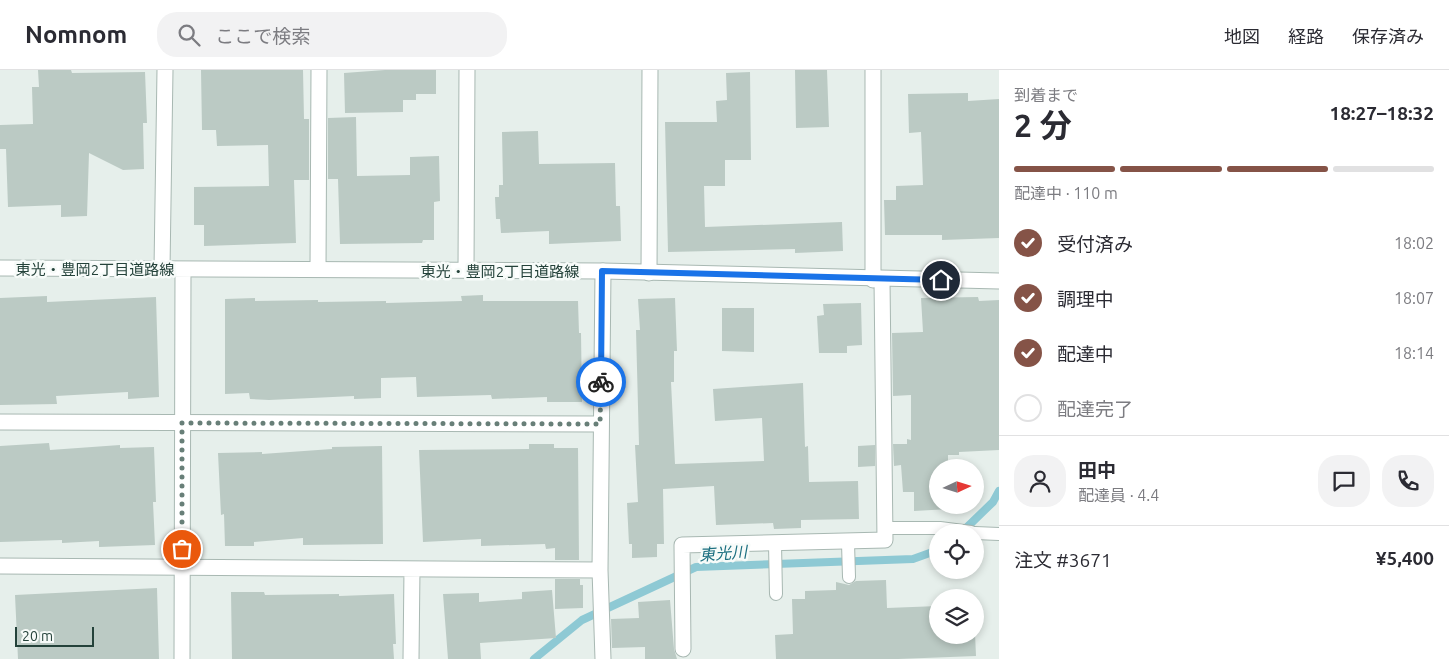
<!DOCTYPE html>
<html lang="ja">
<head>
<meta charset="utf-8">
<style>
  :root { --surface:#fff; --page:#f2f2f3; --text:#2b2b33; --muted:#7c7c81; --line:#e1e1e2; --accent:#855347 }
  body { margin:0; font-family:Ubuntu,"Noto Sans JP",sans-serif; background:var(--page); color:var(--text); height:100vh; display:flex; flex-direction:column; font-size:19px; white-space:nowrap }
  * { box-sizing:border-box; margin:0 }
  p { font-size:16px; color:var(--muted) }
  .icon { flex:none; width:28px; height:28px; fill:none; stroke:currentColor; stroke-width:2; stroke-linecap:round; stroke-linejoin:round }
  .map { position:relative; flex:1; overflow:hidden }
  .side { display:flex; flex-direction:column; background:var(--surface); width:450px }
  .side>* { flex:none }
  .needle { width:32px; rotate:86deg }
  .controls { position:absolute; left:929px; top:389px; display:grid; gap:10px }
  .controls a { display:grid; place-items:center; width:55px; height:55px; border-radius:50%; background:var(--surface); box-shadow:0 2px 8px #0003; font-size:25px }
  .scale { position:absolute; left:15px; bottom:12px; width:79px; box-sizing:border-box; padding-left:5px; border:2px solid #24423a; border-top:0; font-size:14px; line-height:18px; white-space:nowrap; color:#24423a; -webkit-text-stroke:4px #f7fbf9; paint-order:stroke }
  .pin { position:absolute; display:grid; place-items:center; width:42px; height:42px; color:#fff; margin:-21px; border:2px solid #fff; border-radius:50%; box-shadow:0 1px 5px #0007 }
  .courier { position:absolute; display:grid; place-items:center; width:50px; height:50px; margin:-25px; border:4px solid #1a73e8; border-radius:50%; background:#fff; color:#222; box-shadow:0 1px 6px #0007 }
  .summary em { font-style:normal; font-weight:700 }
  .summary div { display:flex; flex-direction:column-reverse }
  .summary { display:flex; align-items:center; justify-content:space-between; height:85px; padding:0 15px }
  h1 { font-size:32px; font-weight:700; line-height:38px }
  .bar { display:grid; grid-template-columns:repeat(4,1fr); gap:8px 5px; align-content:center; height:60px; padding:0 15px }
  .bar i { height:6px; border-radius:4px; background:var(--line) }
  .bar .current { background:var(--accent) }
  .bar p { grid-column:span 4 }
  .line { display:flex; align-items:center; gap:12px; padding:0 15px; border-top:1px solid var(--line) }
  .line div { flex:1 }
  .round { display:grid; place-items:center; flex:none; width:52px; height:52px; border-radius:20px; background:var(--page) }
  ol { padding:0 15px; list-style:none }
  li { display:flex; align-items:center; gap:15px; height:55px }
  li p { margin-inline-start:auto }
  li .icon { padding:5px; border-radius:50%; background:var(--accent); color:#fff; stroke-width:4 }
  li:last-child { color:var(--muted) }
  li i { width:28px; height:28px; border:2px solid var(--line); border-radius:50% }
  header { display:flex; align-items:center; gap:30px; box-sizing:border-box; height:70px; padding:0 25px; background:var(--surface); border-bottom:1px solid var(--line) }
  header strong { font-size:24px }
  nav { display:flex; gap:28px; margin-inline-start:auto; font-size:18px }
  .search { width:350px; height:45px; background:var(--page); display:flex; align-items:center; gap:12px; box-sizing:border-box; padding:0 18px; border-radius:20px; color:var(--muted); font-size:19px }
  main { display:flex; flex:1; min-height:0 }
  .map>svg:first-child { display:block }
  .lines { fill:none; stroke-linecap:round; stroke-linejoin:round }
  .stream { stroke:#8ec9d4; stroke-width:8 }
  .building { fill:#bbcac4 }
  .service-casing { stroke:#a8b8b2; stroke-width:14 }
  .minor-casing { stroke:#a8b8b2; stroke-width:17 }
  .tertiary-casing { stroke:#a8b8b2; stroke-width:17 }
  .service { stroke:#fff; stroke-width:12 }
  .minor { stroke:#fff; stroke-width:15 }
  .tertiary { stroke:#fff; stroke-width:15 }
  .done { stroke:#687f78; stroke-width:5; stroke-dasharray:0 9 }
  .route { stroke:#1a73e8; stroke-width:6 }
  .labels { text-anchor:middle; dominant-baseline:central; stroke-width:5; stroke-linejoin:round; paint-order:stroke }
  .street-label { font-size:15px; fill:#24423a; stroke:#f7fbf9 }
  .water-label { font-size:16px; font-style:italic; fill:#1c6f80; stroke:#f7fbf9 }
</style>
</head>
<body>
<header>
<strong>Nomnom</strong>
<div class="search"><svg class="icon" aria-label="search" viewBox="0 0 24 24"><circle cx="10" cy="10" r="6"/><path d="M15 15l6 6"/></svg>ここで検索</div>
<nav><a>地図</a><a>経路</a><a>保存済み</a></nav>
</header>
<main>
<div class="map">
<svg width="999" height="589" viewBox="0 0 999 589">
  <rect width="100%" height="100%" fill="#e6efeb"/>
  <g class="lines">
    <path class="stream" d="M963 461 993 432 999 421
      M534 589 582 550 696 497 913 489 938 480"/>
  </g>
  <path class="building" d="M38 0H71L72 3 145 2 147 53H143L144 99 123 100 89 83 87 146 61 147V135L8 137 6 79H0V55L33 54 32 17H39Z
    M201 0H303L304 49H309V110H294L296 173 204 176V155H194V117L269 116 268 75 217 76 216 60H202Z
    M385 0H436V24H416V30H403V42L345 43 344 3Z
    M795 0H827L829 57 796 58Z
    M750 2 751 90H725V116H704L705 157 842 152 843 181 795 183V179L668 182 665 52H717L716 31 727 30 726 3Z
    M968 23V31L999 29V168L942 170V165H885L884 130H896V116L923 115 921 62 909 63 908 24Z
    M356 47 357 106 410 105V87L439 86 440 131 434 132V170H423L422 173 340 174 338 109H328V48Z
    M538 61 539 94 615 93 616 136H620L621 171 549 174V161L501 163 500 149H496L495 127H499V115H503L502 62Z
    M483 225V231H578L579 263H581L582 332H547V327L492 329 491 325 417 327 416 307 381 308V328L354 329V326L269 330 250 329 249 323 225 324V229L255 228V231L318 230V232L386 231V233L462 231 461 226Z
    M47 226V232L156 227 159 327 128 329V322L56 326 57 334 0 335V228Z
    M978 227 979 231 999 230V380L959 382V385H948V398H938V435H950V439L914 441V422H903L901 395 894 396 893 374H907V369L911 370V325L893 326 892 263 923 262 921 228Z
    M675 228 677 281H674V312H671L675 394 764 391 762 348 715 351 713 319 803 313 805 377 808 376 809 412 858 411 859 449 801 450V458L774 459 773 453 716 455 714 416 663 419 664 474H657V487L632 488V474H629L627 433 638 432 635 375H639L636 260H640L638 229Z
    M861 233 862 275 847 276V283H819L817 246 824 245 823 234Z
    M722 238H754V282L722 281Z
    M49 373 50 380 120 375V378L154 377 156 432H153L155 475 99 477V471L62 473V470L0 472V376Z
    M529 374H554V378H578L579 490H555V478L546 479 545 474 481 476V469L423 472 419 380 529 379Z
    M875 375V396L858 397V376Z
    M382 376 383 474 303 475V468L254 472V476H225L224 444 221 445 218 383 262 382V384L332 379V377Z
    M555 509H580V515H583V538L555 539Z
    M886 510 887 538 938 536V565L975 563 976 586 898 589H776L775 565 793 564 792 529H805V521L836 520V512L849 515 856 511Z
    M157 518 159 589H18L15 525Z
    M552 520 556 568 480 573 481 589H448L443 524 479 523V532L522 529V522Z
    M231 522H264L265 525 339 524V526L394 524 396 574H393L394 589H232Z
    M670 530 674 579 677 589H645V577L612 578 611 549 639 548 638 532Z"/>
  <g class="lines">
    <defs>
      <path id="service" d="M885 458H940L971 462
        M975 463 999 464
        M848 473 849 507
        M775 474 776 524"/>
      <path id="minor" d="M873 0V210
        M162 199 165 0
        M318 199 319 0
        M466 200 467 0
        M603 201 600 500 603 589
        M649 203 650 0
        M0 352 600 354
        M0 496 600 500
        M683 579 682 475 885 470 882 210
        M411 589 412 499"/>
      <path id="tertiary" d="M0 198 603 201 999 211
        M182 589 183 200"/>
    </defs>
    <use href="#service" class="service-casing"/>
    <use href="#minor" class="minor-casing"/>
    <use href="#tertiary" class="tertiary-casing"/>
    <use href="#service" class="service"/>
    <use href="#minor" class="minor"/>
    <use href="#tertiary" class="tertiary"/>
  </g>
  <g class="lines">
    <path class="done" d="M182 479V353L600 354 601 312"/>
    <path class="route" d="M601 312 602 201 941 210"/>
  </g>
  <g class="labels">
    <g class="street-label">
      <text x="95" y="199">東光・豊岡2丁目道路線</text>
      <text x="500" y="201">東光・豊岡2丁目道路線</text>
    </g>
    <g class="water-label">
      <text transform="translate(723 483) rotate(-4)">東光川</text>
    </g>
  </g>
</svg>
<div class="controls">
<a><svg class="needle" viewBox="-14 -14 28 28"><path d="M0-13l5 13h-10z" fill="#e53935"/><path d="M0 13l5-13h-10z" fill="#7c7c81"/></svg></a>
<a><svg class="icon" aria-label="locate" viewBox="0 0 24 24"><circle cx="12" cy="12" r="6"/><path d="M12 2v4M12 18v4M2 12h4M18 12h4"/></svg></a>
<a><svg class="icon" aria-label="layers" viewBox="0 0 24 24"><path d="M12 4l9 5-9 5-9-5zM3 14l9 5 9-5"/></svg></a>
</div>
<div class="scale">20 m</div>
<div class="pin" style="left:182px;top:479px;background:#ea580c"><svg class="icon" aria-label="bag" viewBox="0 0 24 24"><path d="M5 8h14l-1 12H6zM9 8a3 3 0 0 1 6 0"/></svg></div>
<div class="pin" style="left:941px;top:210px;background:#1f2937"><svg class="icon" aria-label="home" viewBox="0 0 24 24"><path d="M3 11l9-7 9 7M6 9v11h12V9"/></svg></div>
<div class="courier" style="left:601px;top:312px"><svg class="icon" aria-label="bike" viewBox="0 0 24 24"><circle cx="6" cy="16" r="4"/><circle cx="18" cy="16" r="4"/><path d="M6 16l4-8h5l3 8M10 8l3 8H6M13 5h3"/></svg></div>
</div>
<section class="side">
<div class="summary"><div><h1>2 分</h1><p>到着まで</p></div><em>18:27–18:32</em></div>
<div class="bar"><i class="current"></i><i class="current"></i><i class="current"></i><i></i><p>配達中 · 110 m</p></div>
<ol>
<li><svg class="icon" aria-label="check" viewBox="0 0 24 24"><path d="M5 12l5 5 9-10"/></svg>受付済み<p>18:02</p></li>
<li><svg class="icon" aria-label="check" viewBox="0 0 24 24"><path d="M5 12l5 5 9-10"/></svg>調理中<p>18:07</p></li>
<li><svg class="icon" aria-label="check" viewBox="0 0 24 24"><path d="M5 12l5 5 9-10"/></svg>配達中<p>18:14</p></li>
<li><i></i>配達完了</li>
</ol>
<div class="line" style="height:90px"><a class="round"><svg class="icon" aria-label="person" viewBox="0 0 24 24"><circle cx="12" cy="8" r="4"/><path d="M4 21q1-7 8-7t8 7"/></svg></a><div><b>田中</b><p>配達員 · 4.4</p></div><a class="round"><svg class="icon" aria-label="chat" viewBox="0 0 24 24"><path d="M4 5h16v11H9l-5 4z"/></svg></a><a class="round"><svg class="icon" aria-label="phone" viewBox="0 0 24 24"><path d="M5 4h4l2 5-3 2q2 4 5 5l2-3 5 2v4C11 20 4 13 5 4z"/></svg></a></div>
<div class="line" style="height:65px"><div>注文 #3671</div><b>¥5,400</b></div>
</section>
</main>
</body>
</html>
